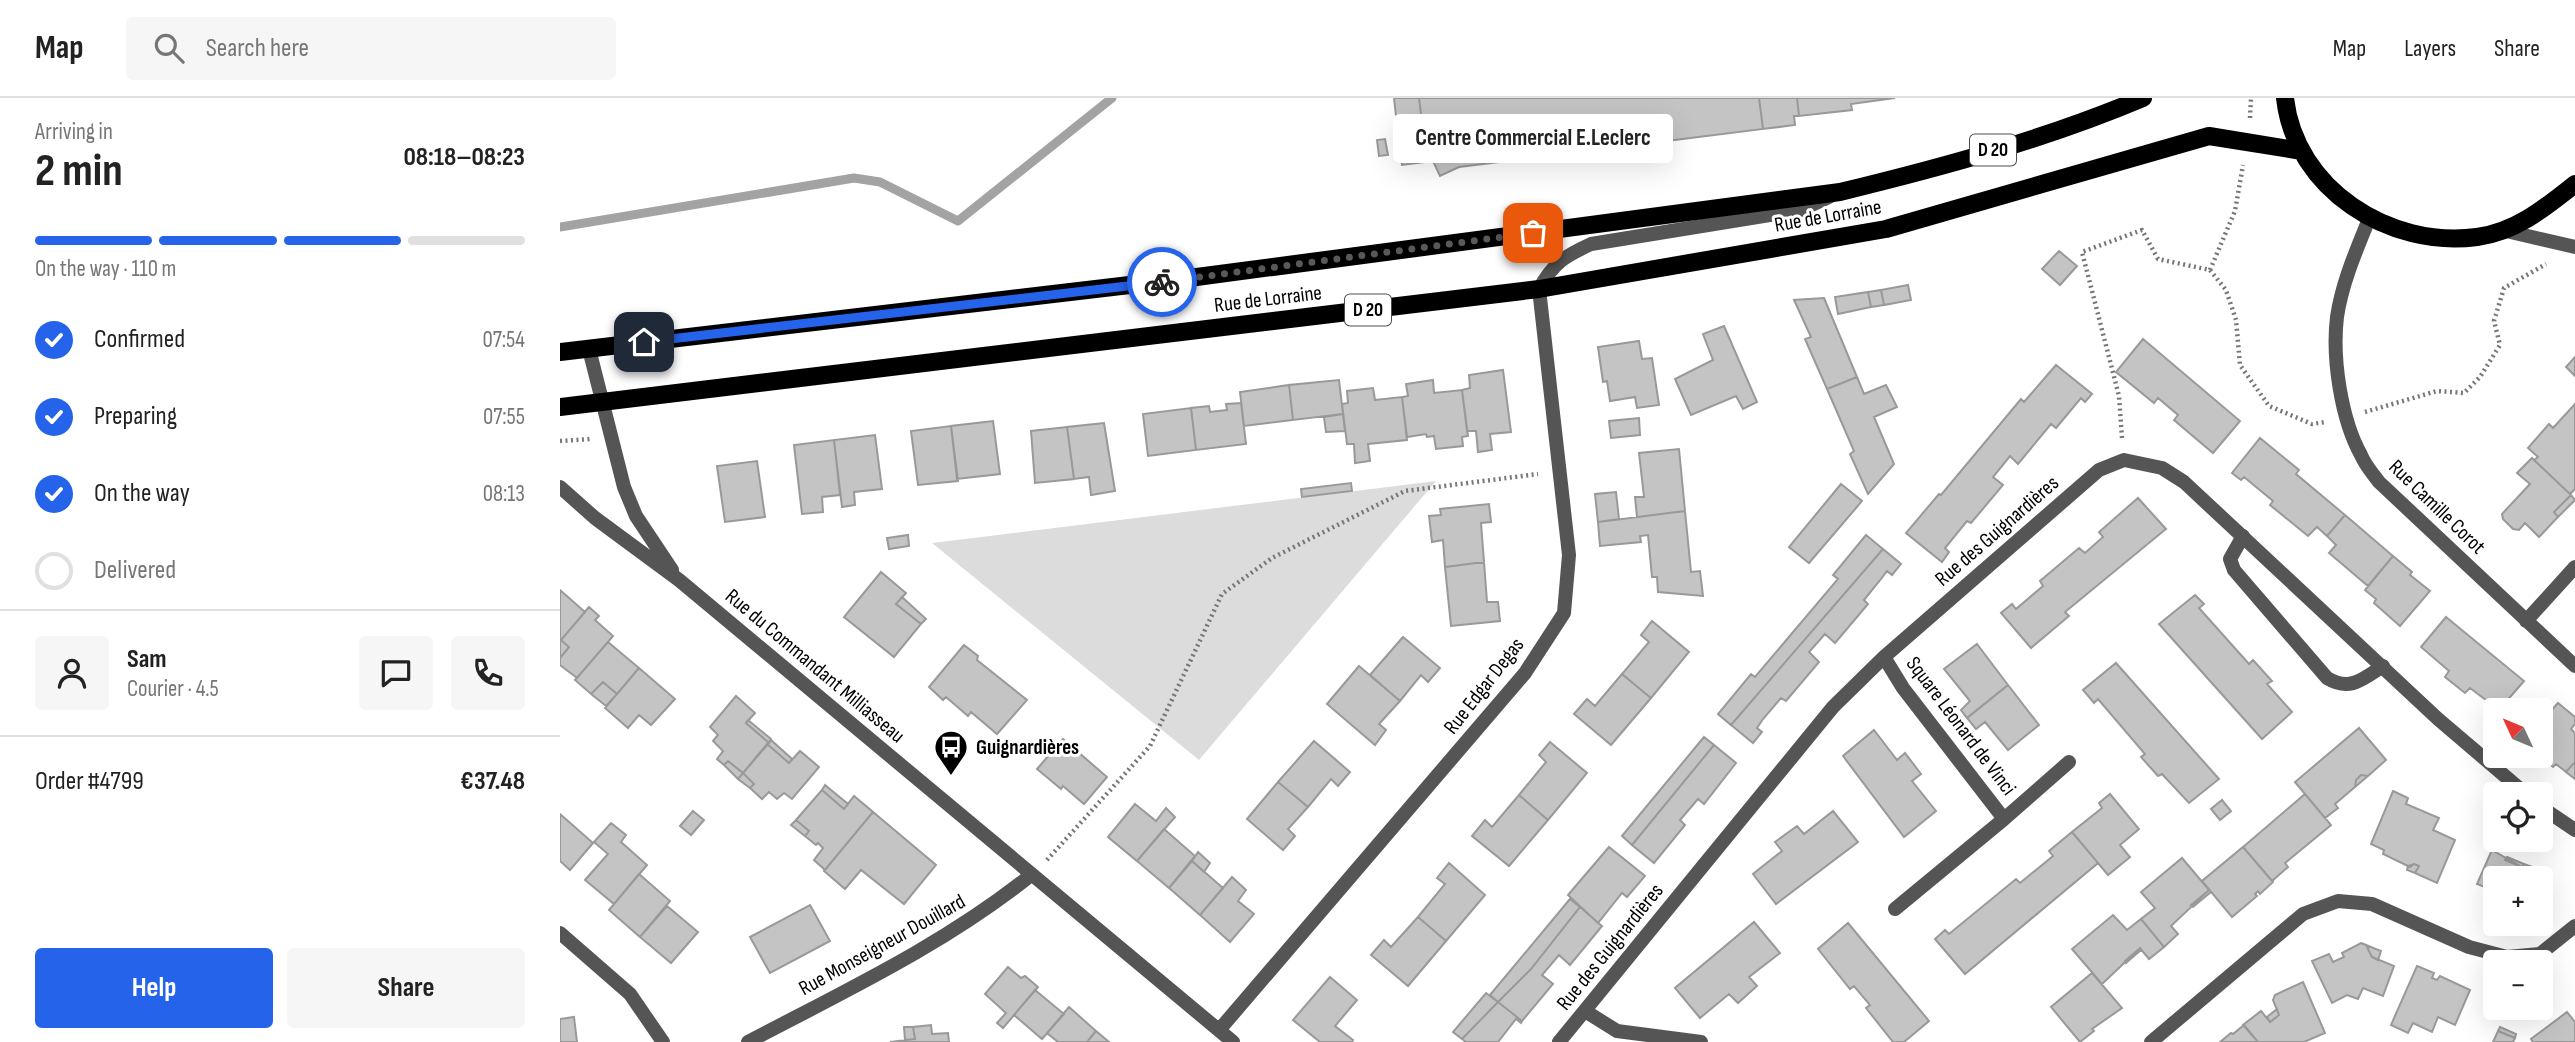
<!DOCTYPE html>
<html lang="en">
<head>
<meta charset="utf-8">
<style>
  :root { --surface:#fff; --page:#f6f6f6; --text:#222; --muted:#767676; --line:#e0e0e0; --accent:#2563eb }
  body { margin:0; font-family:"Sofia Sans Condensed",sans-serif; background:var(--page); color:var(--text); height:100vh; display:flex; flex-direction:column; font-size:26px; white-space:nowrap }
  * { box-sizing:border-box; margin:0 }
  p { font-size:23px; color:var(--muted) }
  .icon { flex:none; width:38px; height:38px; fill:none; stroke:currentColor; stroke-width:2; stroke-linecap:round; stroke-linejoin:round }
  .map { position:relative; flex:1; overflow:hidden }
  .sheet { display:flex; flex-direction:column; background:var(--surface); width:560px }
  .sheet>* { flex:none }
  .needle { width:46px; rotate:314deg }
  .tools { position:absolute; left:1923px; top:600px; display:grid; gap:14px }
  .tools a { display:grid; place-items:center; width:70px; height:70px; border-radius:7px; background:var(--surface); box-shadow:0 7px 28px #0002; font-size:35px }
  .pin { position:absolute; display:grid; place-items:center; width:60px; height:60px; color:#fff; margin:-30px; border-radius:14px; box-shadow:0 4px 10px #0006 }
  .courier { position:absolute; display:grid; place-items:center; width:70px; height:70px; margin:-35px; border:5px solid #2563eb; border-radius:50%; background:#fff; color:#222; box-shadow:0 2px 9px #0007 }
  .bubble { position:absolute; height:49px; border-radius:7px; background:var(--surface); box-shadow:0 7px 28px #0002; font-size:23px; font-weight:700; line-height:49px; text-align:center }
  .headline em { font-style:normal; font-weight:700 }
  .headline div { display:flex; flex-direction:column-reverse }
  .headline { display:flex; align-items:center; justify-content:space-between; height:119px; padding:0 35px }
  h1 { font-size:46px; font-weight:700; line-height:52px }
  .bar { display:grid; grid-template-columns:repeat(4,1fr); gap:10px 7px; align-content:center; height:84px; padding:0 35px }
  .bar i { height:9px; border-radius:5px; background:var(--line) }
  .bar .selected { background:var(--accent) }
  .bar p { grid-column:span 4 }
  .line { display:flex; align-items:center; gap:18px; padding:0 35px; border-top:2px solid var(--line) }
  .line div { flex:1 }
  .round { display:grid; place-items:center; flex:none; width:74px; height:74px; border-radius:7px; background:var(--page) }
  ol { padding:0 35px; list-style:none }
  li { display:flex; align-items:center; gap:21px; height:77px }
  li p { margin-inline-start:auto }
  li .icon { padding:7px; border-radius:50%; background:var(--accent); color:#fff; stroke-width:4 }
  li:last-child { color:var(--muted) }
  li i { width:38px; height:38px; border:4px solid var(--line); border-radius:50% }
  .action { display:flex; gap:14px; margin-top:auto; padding:14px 35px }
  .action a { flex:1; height:80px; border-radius:7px; background:var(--accent); color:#fff; font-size:28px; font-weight:700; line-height:80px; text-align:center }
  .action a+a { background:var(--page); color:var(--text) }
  header { display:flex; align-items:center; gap:42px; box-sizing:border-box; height:98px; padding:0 35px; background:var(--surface); border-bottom:2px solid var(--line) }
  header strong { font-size:33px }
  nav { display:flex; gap:38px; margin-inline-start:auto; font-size:24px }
  .search { width:490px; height:63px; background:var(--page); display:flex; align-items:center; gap:18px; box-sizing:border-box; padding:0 24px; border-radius:7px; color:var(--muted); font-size:26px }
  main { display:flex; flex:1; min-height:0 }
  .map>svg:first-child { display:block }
  .green { fill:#dcdcdc }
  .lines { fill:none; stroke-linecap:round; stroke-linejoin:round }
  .stream { stroke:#a3a3a3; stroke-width:9 }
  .building { fill:#c4c4c4; stroke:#999; stroke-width:2 }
  .path { stroke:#777; stroke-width:4.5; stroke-dasharray:2 3.5; stroke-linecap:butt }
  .service { stroke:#555; stroke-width:14 }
  .minor { stroke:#555; stroke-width:14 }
  .tertiary { stroke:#555; stroke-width:14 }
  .primary { stroke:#000; stroke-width:18 }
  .done { stroke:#595959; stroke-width:7; stroke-dasharray:0 12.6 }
  .route { stroke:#2563eb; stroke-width:9 }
  .labels { text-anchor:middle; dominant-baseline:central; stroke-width:6; stroke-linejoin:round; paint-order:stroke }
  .shield { fill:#fff; stroke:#4c4c4c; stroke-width:2 }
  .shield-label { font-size:19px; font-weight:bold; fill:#000 }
  .street-label { font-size:21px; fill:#000; stroke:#fff }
  .poi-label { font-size:21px; font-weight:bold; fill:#000; stroke:#fff; text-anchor:start }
</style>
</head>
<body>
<header>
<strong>Map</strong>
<div class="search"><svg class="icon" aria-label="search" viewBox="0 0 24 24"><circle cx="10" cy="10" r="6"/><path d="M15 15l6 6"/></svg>Search here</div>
<nav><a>Map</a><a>Layers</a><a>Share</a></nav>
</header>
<main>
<section class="sheet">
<div class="headline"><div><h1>2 min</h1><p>Arriving in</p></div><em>08:18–08:23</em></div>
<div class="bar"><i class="selected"></i><i class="selected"></i><i class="selected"></i><i></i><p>On the way · 110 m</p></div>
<ol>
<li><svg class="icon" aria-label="check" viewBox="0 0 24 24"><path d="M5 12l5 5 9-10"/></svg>Confirmed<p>07:54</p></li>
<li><svg class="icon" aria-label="check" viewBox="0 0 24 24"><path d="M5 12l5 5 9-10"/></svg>Preparing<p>07:55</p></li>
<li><svg class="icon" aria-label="check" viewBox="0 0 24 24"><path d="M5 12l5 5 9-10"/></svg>On the way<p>08:13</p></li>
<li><i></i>Delivered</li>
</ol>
<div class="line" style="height:126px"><a class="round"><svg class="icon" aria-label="person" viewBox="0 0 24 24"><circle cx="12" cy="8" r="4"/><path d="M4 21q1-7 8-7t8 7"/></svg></a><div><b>Sam</b><p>Courier · 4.5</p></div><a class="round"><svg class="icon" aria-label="chat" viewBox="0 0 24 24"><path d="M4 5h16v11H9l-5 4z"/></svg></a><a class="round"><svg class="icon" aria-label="phone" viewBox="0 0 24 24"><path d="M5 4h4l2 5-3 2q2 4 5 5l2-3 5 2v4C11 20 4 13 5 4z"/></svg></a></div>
<div class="line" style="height:91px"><div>Order #4799</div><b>€37.48</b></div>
<div class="action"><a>Help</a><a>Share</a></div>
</section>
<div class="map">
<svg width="2015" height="944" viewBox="0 0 2015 944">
  <rect width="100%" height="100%" fill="#fff"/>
  <path class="green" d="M876 383 639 662 372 445Z"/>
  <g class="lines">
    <path class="stream" d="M0 129 294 80 320 84 398 123 552 0"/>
  </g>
  <path class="building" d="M834 0H859L863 33 838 36Z
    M859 0H1199L1203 31 899 69 880 78 873 63 842 67 838 36 863 33Z
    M1199 0H1237L1239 18H1234L1235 27 1203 31Z
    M1237 0H1335L1291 6 1292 12 1239 18Z
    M825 41 828 57 819 58 817 42Z
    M1499 153 1517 168 1500 187 1482 171Z
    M1348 187 1351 202 1324 207 1321 192Z
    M1321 192 1324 207 1311 209 1308 194Z
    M1308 194 1311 209 1278 216 1275 199Z
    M1264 200 1297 279 1267 291 1245 241 1251 239 1234 202Z
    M1164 228 1197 304 1183 311 1176 298 1131 317 1115 281 1153 262 1143 236Z
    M1583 241 1680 323 1653 355 1614 322 1618 317 1598 300 1594 305 1556 274Z
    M1079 243 1082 261 1092 260 1099 307 1077 310 1075 299 1050 303 1047 283 1043 284 1038 249Z
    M2015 259V278L2006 269Z
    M1496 267 1532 296 1525 304 1521 300 1496 330 1491 326 1458 366 1450 358 1433 379 1443 387 1411 425 1407 423 1385 450 1389 454 1382 464 1346 435 1379 396 1381 397 1461 301 1464 304Z
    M943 272 951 334 930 336 932 352 918 354 916 333H907L902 292 910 290 909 277Z
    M1297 279 1304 296 1326 287 1337 309 1314 319 1334 366 1308 396 1290 356 1294 353 1267 291Z
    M779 282 783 316 733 322 729 287Z
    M873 282 874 295 902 292 908 338 902 339 903 348 876 351 874 338 867 339 866 336 847 339 842 299 848 298 846 286Z
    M729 287 733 322 684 328 680 294Z
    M813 290 815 302 842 299 847 342 808 346 810 363 795 365 794 346H787L782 306 788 305 787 293Z
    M681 305 686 346 636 352 631 310 649 308 650 314 658 313 667 312 666 306Z
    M2015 306V391L2010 396 1974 362 1978 359 1968 350 1989 326 1993 330Z
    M631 310 636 352 588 358 583 316Z
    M783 316 785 333 766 334 764 319Z
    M1079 320 1080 337 1051 340 1049 323Z
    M433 323 440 376 397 381 391 328Z
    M544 325 555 393 531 397 529 379 514 381 507 329Z
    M391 328 398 383 358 387 351 333Z
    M507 329 514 381 475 385 471 333Z
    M315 337 322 391 294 394 295 407 282 409 274 342Z
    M1700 340 1739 372 1736 376 1785 417 1767 438 1757 429 1748 438 1710 407 1713 403 1684 379 1681 382 1672 375Z
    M274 342 280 397 262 399 263 414 242 416 234 347Z
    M1119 351 1125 413 1077 419 1075 399H1084L1079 355Z
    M1972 360 2011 397 1994 414 1998 419 1979 439 1965 425 1959 432 1953 431 1943 421 1942 416 1970 386 1957 375Z
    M197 363 205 419 165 424 157 368Z
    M791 385 792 393 742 399 741 391Z
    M1281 386 1302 403 1249 465 1229 449Z
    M1056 394 1059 421 1038 424 1035 396Z
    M2011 397 2015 402 1998 419 1994 414Z
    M1578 400 1606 431 1505 514 1509 518 1471 550 1441 515 1452 506 1456 511 1483 488 1480 483 1519 450 1525 455 1543 439 1539 434Z
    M929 406 931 424 921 425 924 464 885 469 883 442 872 444 869 418 881 417 880 411Z
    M1125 413 1131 474 1140 473 1143 498 1098 494 1097 479H1092L1088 437 1080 438 1081 444 1040 448 1038 424Z
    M1785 417 1833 458 1808 488 1769 455 1776 447 1767 438Z
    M348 437 349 448 329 451 327 440Z
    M1306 437 1323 451 1171 627 1158 616 1191 576 1195 579 1278 481 1273 477Z
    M1323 451 1341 466 1332 477 1327 473 1321 481 1304 502 1308 506 1275 545 1265 536 1249 554 1259 564 1226 603 1221 600 1203 621 1197 630 1202 634 1193 645 1171 627Z
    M1833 458 1852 474 1850 477 1870 493 1840 528 1814 505 1816 501 1805 492Z
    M924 464 927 504H938L940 523 891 528 885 469Z
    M321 474 346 495 336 506 361 526 334 559 284 519Z
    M0 492 25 514 1 542 0 541Z
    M1635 497 1644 506 1639 510 1689 566 1693 562 1712 583 1707 586 1732 614 1702 641 1599 526Z
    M342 499 366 521 361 526 336 506Z
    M29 509 39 518 35 522 53 538 17 580 0 567V560L9 549 1 542Z
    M1886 519 1964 583 1939 612 1910 590 1905 595 1885 579 1889 573 1861 549Z
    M1092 523 1129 554 1091 600 1062 576 1089 544 1081 537Z
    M843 539 880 570 868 584 861 577 840 603 810 577Z
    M1 542 9 549 0 560V543Z
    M48 544 79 570 57 596 43 584 31 596 15 582Z
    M1417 546 1448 587 1407 620 1401 612 1410 603 1384 571Z
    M404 547 418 558 417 562 467 602 437 636 411 614 408 618 386 599 383 602 369 589Z
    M1556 565 1659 681 1629 705 1602 676 1598 678 1581 659 1585 656 1538 601 1534 605 1523 592Z
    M799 568 840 603 819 626 826 632 815 647 767 606Z
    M79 570 115 601 91 627 79 617 68 630 45 610Z
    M1062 576 1091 600 1051 647 1014 616 1027 601 1035 608Z
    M43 584 57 596 46 608 31 596Z
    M1448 587 1479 627 1448 652 1425 624 1416 631 1407 620Z
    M176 598 195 615 186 625 209 645 183 675 168 663 164 667 157 661 163 653 153 643 158 637 150 629Z
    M1998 605 2015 619V626L2011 631 2015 635V664L2006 674 1996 666 1993 669 1980 658 1981 612H1975L1981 606 1990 614Z
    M188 622 211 641 209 645 186 625Z
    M1799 630 1826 662 1808 678 1801 677 1796 682 1795 689 1775 706 1778 710 1765 720 1735 684Z
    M1314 632 1337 662 1345 655 1361 676 1352 683 1376 713 1344 739 1283 658Z
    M1144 639 1154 647 1072 747 1062 738Z
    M503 641 547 679 524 706 503 688 501 691 477 671Z
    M211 642 232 661 229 665 207 646Z
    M754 643 790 674 778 688 771 681 748 709 718 684Z
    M990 644 1027 675 988 722 959 697 986 664 979 657Z
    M207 646 229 665 240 653 259 669 232 701 224 695 217 701 209 694 202 701 190 690 194 686 183 675Z
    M1154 647 1176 665 1144 706 1138 701 1120 722 1125 727 1094 765 1072 747Z
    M168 663 183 675 178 681 164 667Z
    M2015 664V681L2006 674Z
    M183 675 194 686 190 690 178 681Z
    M1801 677 1808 678 1795 689 1796 682Z
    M718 684 748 709 728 731 735 738 723 752 687 721Z
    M265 687 288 706 284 711 262 692Z
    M262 692 284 711 294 698 313 714 265 772 254 762 263 750 258 745 256 747 245 738 249 733 236 722Z
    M1833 693 1848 700 1846 706 1879 720 1873 732 1895 742 1877 785 1855 775 1859 768 1854 766 1850 769 1823 756 1824 752 1811 746Z
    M1550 696 1579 731 1560 747 1570 759 1548 777 1512 734 1542 710 1539 705Z
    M1745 696 1771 727 1725 765 1728 769 1712 783 1683 749Z
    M959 697 988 722 949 768 912 738 925 722 932 729Z
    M1662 702 1671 713 1660 722 1651 711Z
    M575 706 596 723 606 710 615 719 577 763 548 739Z
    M133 713 144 722 131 737 120 728Z
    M1273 713 1298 744 1216 806 1193 776 1222 753 1215 744 1237 728 1244 736Z
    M313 714 376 767 344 806 301 772 285 791 264 773Z
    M0 716 33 745 10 772 0 763Z
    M236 722 249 733 245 738 231 727Z
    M51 725 66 737 61 744 87 767 54 806 25 782 48 756 34 744Z
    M604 731 635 758 609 790 577 763Z
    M1512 734 1538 765 1405 876 1375 841 1385 832 1389 836 1456 781 1460 785 1493 758 1489 753Z
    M1049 749 1085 778 1067 799 1062 795 1038 825 1008 797Z
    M1683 749 1713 784 1700 796 1698 793 1695 796 1697 798 1672 819 1642 783Z
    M1932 752 1962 769 1964 766 1983 773 1980 780H1936V790L1932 792 1917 786Z
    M638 754 650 765 644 774 632 763Z
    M1947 759 1964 766 1962 769 1945 762Z
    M1622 760 1649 792 1611 828 1618 836 1604 849 1581 821 1595 810 1581 794Z
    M632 763 663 790 640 817 609 790Z
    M889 765 925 797 886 843 858 819 885 786 877 780Z
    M1854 766 1859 768 1855 775 1847 772 1848 768Z
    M79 776 110 803 80 839 49 812Z
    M672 779 686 792 678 803 694 816 670 844 640 817Z
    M1649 792 1651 794 1633 809 1631 807Z
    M1010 801 1020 809 971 871 938 904 930 897Z
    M250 807 270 843 210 875 190 839Z
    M107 808 138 834 111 865 80 839Z
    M1020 809 1042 828 1010 867 999 857 982 877 993 886 962 923 938 904 971 871Z
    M1553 817 1567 832 1581 821 1604 849 1589 861 1580 850 1542 886 1512 851Z
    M858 819 886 843 848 888 811 857 824 842 831 849Z
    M1194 824 1220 855 1189 879 1197 888 1178 905 1169 896 1140 920 1115 890Z
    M1288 825 1369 923 1344 944H1333L1306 910 1310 907 1294 888 1290 891 1258 851Z
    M1801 845 1806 847 1812 859 1834 868 1823 898 1803 890 1798 901 1787 897 1772 905 1752 863 1769 856 1773 864 1784 859 1782 855Z
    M1806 847 1821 853 1818 862 1812 859Z
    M1580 850 1581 852 1566 865 1565 863Z
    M1857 868 1874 875 1872 880 1877 882 1880 878 1910 892 1895 927 1878 919 1872 934 1853 925 1848 935 1831 927Z
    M448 869 461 880 465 878 478 889 443 930 437 925 446 915 425 896Z
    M1532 875 1562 910 1532 931 1534 933 1520 944 1491 909Z
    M770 879 797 902 775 928 793 942 792 944H760L733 922Z
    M1743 884 1765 935 1744 944H1698L1683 927 1701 913 1710 924 1719 917 1713 902 1715 897Z
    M475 892 504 916 482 941 454 917Z
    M926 895 938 904 902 941 893 934Z
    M938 904 962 923 961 925 956 921 938 944H906L902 941Z
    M509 909 536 933 527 944H498L487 935Z
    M1717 911 1719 917 1710 924 1707 919Z
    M2007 914 2015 924V944H1973L1971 941Z
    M14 919 17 944H0V921Z
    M371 927 372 936 388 935 389 944H330L355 941 353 929Z
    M1684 927 1698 944H1660L1671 935 1673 936Z
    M344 929H353L355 941 345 942Z
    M1940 929 1956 936 1955 940 1938 933Z
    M536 933 549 944H527Z
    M1938 933 1955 940 1953 944H1933Z"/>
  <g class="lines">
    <path class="path" d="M1690 20 1691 0
      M1650 172 1675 113 1683 67
      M1805 314 1877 293 1904 295 1920 279 1940 247 1934 223 1944 190 1986 166
      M1562 340 1559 298 1522 154 1582 132 1598 161 1650 172 1666 192 1676 222 1680 267 1709 308 1752 326 1766 324
      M0 343 30 341
      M487 762 590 648 662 496 712 460 845 393 978 376"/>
    <path class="service" d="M1683 438 1670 461 1674 472 1767 580C1790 594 1803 581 1823 568"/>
    <path class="minor" d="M1809 121C1796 153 1782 185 1777 219 1772 260 1781 321 1801 357 1805 367 1813 376 1819 384L2015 568
      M29 251 64 389 76 418 112 472
      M0 389 35 420 119 482 673 944
      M1966 523 2015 469
      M1324 559 1343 590 1444 721 1335 811
      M1981 709 2015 732
      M1444 721 1509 664
      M0 835 70 896 103 944
      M1025 913 1057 933 1141 944
      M660 931 965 575 1004 515 1009 457 979 191C994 164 1005 158 1031 146L1241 112 1269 99
      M188 944C285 893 385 846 471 777
      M999 944 1273 609 1324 559 1539 372 1564 362 1602 370 1624 384 1878 621 1966 696
      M1591 944 1743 816 1778 803 1812 806 1909 849 1947 859 1980 856 2015 828"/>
    <path class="tertiary" d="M1942 132 2015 149"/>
    <path class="primary" d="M1725 0C1735 91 1830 151 1917 139 1956 134 1986 109 2015 86
      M0 254 629 180 1280 94C1383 69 1486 41 1583 0
      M0 309 979 191 1326 131 1649 38 1742 53"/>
  </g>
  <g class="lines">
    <path class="done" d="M602 184 973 135"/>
    <path class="route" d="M84 244 602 184"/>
  </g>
  <defs>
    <symbol id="bus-pin" viewBox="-11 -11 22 30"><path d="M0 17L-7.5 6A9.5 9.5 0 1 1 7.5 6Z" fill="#000" stroke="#fff"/><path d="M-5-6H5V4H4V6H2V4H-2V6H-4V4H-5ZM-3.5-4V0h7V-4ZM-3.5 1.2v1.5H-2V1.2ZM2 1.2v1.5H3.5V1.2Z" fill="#fff"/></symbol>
  </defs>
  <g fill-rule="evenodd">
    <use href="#bus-pin" x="372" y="630" width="38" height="52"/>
  </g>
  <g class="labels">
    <g class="shield">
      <rect x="1410" y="36.5" width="46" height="31" rx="5"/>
      <rect x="785" y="196.5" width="46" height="31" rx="5"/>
    </g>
    <g class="shield-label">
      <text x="1433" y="52">D 20</text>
      <text x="808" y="212">D 20</text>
    </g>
    <g class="street-label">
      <text transform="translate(1268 118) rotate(-10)">Rue de Lorraine</text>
      <text transform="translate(708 201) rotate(-7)">Rue de Lorraine</text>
      <text transform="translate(1877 409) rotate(44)">Rue Camille Corot</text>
      <text transform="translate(1437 433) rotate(-41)">Rue des Guignardières</text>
      <text transform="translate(255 568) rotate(40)">Rue du Commandant Milliasseau</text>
      <text transform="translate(924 588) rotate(-52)">Rue Edgar Degas</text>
      <text transform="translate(1401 628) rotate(53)">Square Léonard de Vinci</text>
      <text transform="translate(322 847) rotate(-29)">Rue Monseigneur Douillard</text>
      <text transform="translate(1050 849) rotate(-51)">Rue des Guignardières</text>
    </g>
    <g class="poi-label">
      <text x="416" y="649">Guignardières</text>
    </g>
  </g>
</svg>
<div class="tools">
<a><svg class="needle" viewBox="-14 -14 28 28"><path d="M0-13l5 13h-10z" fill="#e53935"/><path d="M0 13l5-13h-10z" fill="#767676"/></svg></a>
<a><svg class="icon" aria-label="locate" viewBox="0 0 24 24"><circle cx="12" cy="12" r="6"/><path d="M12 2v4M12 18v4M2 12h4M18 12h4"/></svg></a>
<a>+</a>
<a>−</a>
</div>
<div class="pin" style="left:973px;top:135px;background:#ea580c"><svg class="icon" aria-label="bag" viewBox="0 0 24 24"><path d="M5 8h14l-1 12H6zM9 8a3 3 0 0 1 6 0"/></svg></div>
<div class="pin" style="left:84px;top:244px;background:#1f2937"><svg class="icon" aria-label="home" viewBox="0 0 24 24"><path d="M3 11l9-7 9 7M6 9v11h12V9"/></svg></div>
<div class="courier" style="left:602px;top:184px"><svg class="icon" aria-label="bike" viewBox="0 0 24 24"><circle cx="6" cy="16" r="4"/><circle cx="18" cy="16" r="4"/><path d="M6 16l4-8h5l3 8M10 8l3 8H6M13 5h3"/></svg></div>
<div class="bubble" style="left:833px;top:16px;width:280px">Centre Commercial E.Leclerc</div>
</div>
</main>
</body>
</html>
